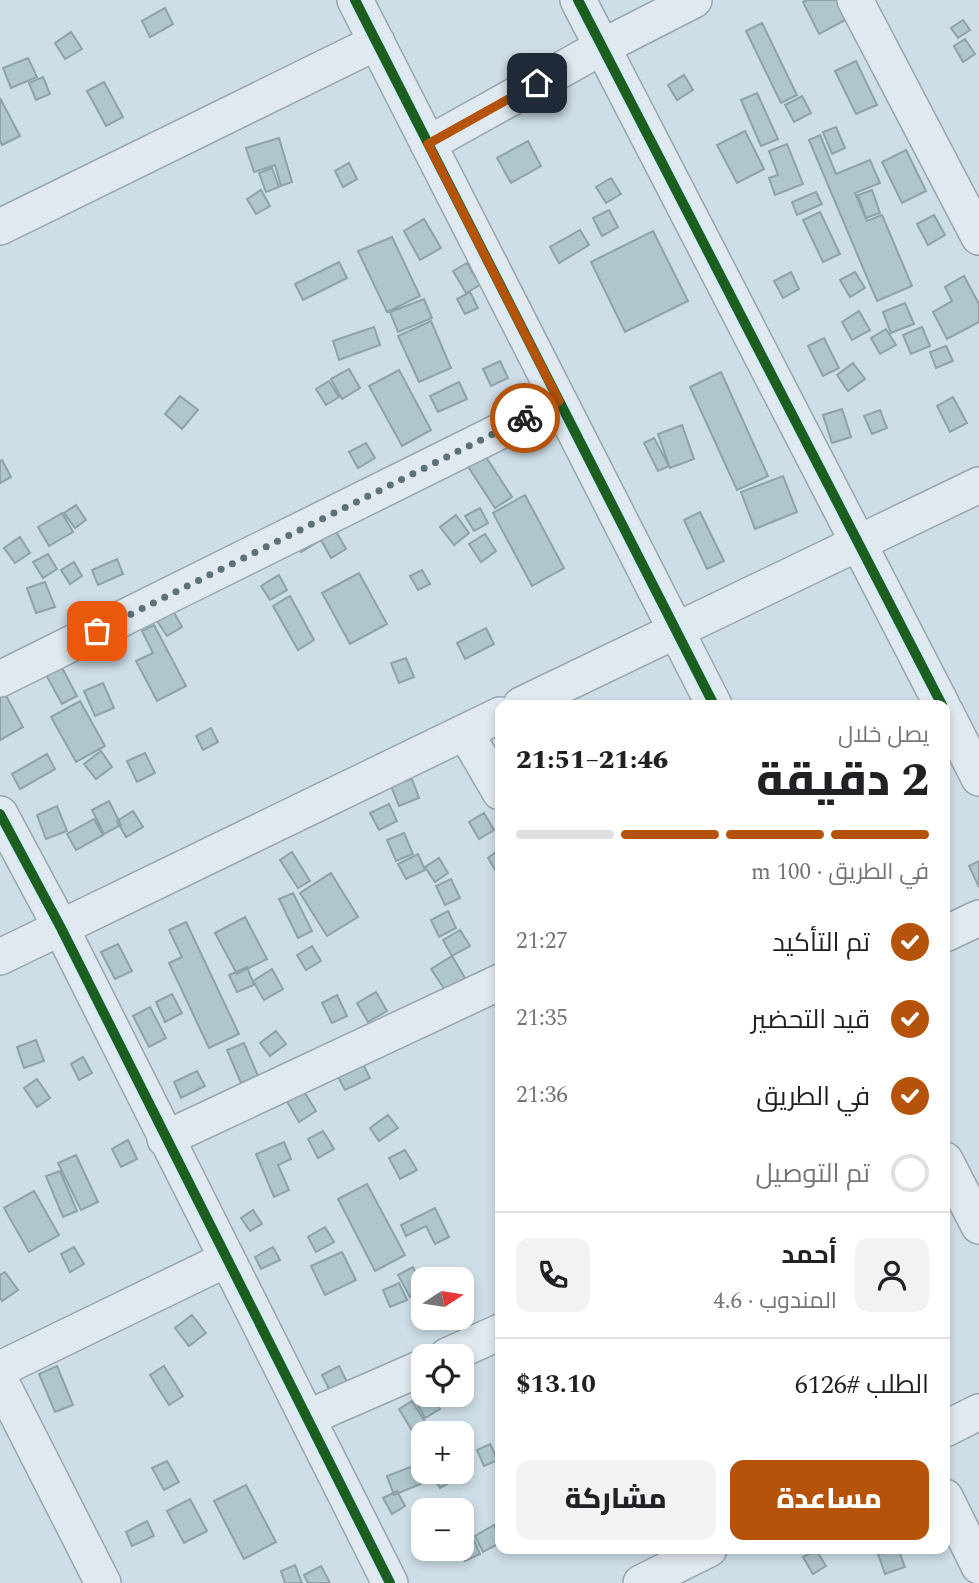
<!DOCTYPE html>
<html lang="ar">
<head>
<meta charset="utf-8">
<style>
  :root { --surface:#fff; --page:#f2f2f2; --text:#202124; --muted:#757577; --line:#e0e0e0; --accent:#b45309 }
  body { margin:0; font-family:Spectral,Cairo,serif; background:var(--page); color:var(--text); direction:rtl; height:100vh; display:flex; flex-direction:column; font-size:26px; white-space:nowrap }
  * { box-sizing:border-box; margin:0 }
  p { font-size:23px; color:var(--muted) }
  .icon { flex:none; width:38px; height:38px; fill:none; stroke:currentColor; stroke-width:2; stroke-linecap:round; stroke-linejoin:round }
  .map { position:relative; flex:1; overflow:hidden; direction:ltr }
  .side { position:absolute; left:495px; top:700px; width:455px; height:854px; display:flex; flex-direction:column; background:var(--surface); border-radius:14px; box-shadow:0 4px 10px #0003; direction:rtl }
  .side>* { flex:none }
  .needle { width:46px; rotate:78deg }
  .fabs { position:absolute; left:411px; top:1267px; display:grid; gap:14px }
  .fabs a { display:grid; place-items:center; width:63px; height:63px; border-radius:14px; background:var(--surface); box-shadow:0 4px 10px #0003; font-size:35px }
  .pin { position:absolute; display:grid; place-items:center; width:60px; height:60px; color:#fff; margin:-30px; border-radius:14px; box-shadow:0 4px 10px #0006 }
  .courier { position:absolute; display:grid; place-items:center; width:70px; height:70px; margin:-35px; border:5px solid #b45309; border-radius:50%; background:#fff; color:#222; box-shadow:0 2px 9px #0007 }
  .headline em { font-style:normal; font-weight:800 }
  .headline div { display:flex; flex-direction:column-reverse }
  .headline { display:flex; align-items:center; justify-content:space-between; height:119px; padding:0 21px }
  h1 { font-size:46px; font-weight:800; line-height:52px }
  .bar { display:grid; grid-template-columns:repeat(4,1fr); gap:10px 7px; align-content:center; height:84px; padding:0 21px }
  .bar i { height:9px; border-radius:5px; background:var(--line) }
  .bar .active { background:var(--accent) }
  .bar p { grid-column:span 4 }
  .line { display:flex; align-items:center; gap:18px; padding:0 21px; border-top:2px solid var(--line) }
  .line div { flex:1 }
  .round { display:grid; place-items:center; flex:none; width:74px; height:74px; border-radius:14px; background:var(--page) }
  ol { padding:0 21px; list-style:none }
  li { display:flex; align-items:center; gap:21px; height:77px }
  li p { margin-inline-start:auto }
  li .icon { padding:7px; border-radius:50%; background:var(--accent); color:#fff; stroke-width:4 }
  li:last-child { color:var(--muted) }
  li i { width:38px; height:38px; border:4px solid var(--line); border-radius:50% }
  .button { display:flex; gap:14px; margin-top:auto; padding:14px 21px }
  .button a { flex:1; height:80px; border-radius:14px; background:var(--accent); color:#fff; font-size:28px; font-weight:800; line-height:80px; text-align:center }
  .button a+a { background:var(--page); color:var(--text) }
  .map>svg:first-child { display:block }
  .building { fill:#afc6cc; stroke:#8da3a8; stroke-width:2 }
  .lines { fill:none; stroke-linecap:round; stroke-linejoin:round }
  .minor-casing { stroke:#97a6ad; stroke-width:38 }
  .minor { stroke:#e0e9ef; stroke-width:35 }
  .cycleway-casing { stroke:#d4ebf8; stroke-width:15 }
  .cycleway { stroke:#1b5e20; stroke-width:10 }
  .done { stroke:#5c7279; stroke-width:7; stroke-dasharray:0 12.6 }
  .route { stroke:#b45309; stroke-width:9 }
</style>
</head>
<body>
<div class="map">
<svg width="979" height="1583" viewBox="0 0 979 1583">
  <rect width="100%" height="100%" fill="#cedee8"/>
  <path class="building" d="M807 0H840L849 18 819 34 803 2Z
    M165 8 173 24 150 37 142 21Z
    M963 20 970 30 958 38 951 28Z
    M762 23 797 95 781 103 746 31Z
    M71 32 82 49 65 59 55 43Z
    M965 39 975 54 963 62 954 46Z
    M28 58 37 77 11 88 3 68Z
    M856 61 877 105 856 114 835 71Z
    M684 75 693 90 677 100 668 85Z
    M43 77 50 94 36 100 29 83Z
    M104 82 123 117 106 126 87 91Z
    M757 93 778 139 761 146 741 100Z
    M802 96 811 113 794 122 785 105Z
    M0 98 20 136 2 145 0 140Z
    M836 127 845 148 832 154 823 132Z
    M745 131 764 169 737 183 717 145Z
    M820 135 836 174 870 160 880 183 855 193 867 221 882 215 912 286 877 301 809 140Z
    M279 138 292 182 281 186 275 165 254 172 246 148Z
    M528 141 541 166 511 183 497 158Z
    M787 144 803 184 775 195 769 178 778 175 769 151Z
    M906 150 926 191 902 203 882 162Z
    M349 163 357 179 343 187 335 171Z
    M272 168 279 187 266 192 259 173Z
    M611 178 621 194 606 203 596 187Z
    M261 190 270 206 256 214 247 199Z
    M872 190 880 213 866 218 858 195Z
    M816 192 822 204 797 215 792 202Z
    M609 210 618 227 602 236 593 218Z
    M820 212 840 254 823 262 803 220Z
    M934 215 945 235 928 245 917 224Z
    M424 219 441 248 420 260 404 231Z
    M580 230 589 245 559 263 550 247Z
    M653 231 688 301 625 332 591 262Z
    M392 237 420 296 387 312 358 251Z
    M339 262 347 278 303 300 295 284Z
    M467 263 480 285 466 293 453 271Z
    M791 272 799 289 783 298 774 281Z
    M855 272 865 288 850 297 840 280Z
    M964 276 979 304V322L947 339 933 312 952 301 945 287Z
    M470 292 478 308 465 314 457 299Z
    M424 299 432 318 398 332 390 312Z
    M905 303 914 324 891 333 883 312Z
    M859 311 870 330 852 340 842 322Z
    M431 321 451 368 419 382 398 336Z
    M374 327 380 345 339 360 333 341Z
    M922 327 930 346 911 354 903 335Z
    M886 329 896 345 880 354 871 338Z
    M824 338 839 368 823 376 808 346Z
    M946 346 953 361 936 368 930 352Z
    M500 361 508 378 491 386 483 369Z
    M853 363 865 379 848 391 837 375Z
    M349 369 360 388 342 399 331 379Z
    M399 370 431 430 402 446 369 386Z
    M721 372 768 476 737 490 690 387Z
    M329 381 339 397 326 405 316 389Z
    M459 382 467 399 438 412 430 396Z
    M180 396 198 410 182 429 165 414Z
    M953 397 967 423 950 432 937 406Z
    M842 409 851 437 832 443 823 415Z
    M880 410 887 428 872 434 864 416Z
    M682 425 694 459 670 468 658 434Z
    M654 438 669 466 658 471 644 443Z
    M366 443 375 458 358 468 349 452Z
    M484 454 512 497 495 508 467 465Z
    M2 460 11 477 0 483V461Z
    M783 476 797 512 755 529 741 492Z
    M525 495 564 568 532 586 493 513Z
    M76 505 86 520 75 528 64 513Z
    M480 508 488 523 474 531 465 516Z
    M700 512 724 561 707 569 684 520Z
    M62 513 73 532 49 546 38 527Z
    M326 514 346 549 331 558 321 540 301 552 291 534Z
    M456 515 469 533 454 545 440 527Z
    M485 534 496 551 481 562 469 544Z
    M20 537 30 553 15 563 4 548Z
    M48 554 57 569 43 578 33 562Z
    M117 559 123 574 98 585 92 570Z
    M74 562 82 576 70 584 61 570Z
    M422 570 430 584 418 590 410 576Z
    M359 573 387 624 350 644 322 593Z
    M279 575 287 590 270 600 261 586Z
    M45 582 55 607 36 613 27 588Z
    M290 596 314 640 298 650 273 606Z
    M173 611 182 627 167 636 157 621Z
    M154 625 186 686 157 701 136 661 153 653 142 631Z
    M486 628 494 644 465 659 457 643Z
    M406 658 414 677 399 683 391 663Z
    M60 664 77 696 62 704 45 673Z
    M103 683 114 708 95 716 84 691Z
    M4 692 23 727 0 740V695Z
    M80 701 105 746 76 762 51 717Z
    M211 728 218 742 203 750 196 736Z
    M101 751 112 767 96 779 84 764Z
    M145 753 155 773 137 782 127 761Z
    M47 754 55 769 20 789 12 774Z
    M412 779 419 798 399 806 391 786Z
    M109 801 121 825 104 834 92 810Z
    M389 804 397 821 379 830 370 813Z
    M57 806 67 831 46 839 37 815Z
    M133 811 143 827 126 837 117 821Z
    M484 813 494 830 479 839 469 822Z
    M94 819 103 835 76 850 67 834Z
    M404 833 413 854 396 861 387 840Z
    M500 849V869L496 871 488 858Z
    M292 852 310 881 298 888 280 860Z
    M418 854 425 870 406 879 398 864Z
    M439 858 448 873 435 882 425 867Z
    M979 861V887L969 866Z
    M331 873 358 917 327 936 300 893Z
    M451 879 460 898 445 905 436 886Z
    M293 893 312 931 298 938 279 899Z
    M448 911 456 928 439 937 431 920Z
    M245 917 267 959 237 974 215 933Z
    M186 922 239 1034 209 1048 169 963 182 957 169 930Z
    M460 930 470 946 452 956 443 940Z
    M118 944 132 971 115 979 101 952Z
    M312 946 321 961 306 970 297 955Z
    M452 956 465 978 445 990 431 969Z
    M247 967 254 985 237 992 229 975Z
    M272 969 283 989 264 1000 253 981Z
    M376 992 387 1011 368 1022 357 1003Z
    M172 994 182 1013 165 1022 156 1002Z
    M337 995 347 1016 332 1023 322 1003Z
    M150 1007 166 1038 149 1047 133 1016Z
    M276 1031 286 1044 270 1056 260 1043Z
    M36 1040 44 1061 24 1068 17 1047Z
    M244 1043 258 1076 241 1083 227 1050Z
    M83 1057 92 1073 79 1080 71 1064Z
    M361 1060 370 1078 345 1090 336 1073Z
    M197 1071 205 1086 181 1098 174 1082Z
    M37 1079 50 1098 37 1107 24 1088Z
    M303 1090 316 1111 299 1122 286 1100Z
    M388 1115 398 1128 379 1141 370 1128Z
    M323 1131 334 1149 318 1158 308 1139Z
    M128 1140 137 1159 121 1167 112 1149Z
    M284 1142 291 1159 278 1165 289 1190 274 1197 256 1154Z
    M405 1150 417 1170 400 1179 389 1158Z
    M76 1155 98 1202 81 1210 58 1163Z
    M60 1171 77 1211 63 1217 46 1176Z
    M367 1184 405 1255 375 1271 338 1199Z
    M34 1191 59 1235 29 1252 4 1208Z
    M435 1208 449 1237 435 1244 426 1226 406 1236 401 1225Z
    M253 1210 262 1224 250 1231 241 1218Z
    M325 1227 334 1242 316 1252 308 1237Z
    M74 1247 84 1264 70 1272 61 1254Z
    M273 1247 280 1260 261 1269 255 1257Z
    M342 1252 356 1280 325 1295 311 1266Z
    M413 1267 424 1290 410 1297 398 1275Z
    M5 1272 18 1290 2 1301 0 1298V1275Z
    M399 1283 407 1300 390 1307 383 1290Z
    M192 1315 206 1333 189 1346 175 1328Z
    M57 1366 73 1405 55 1412 39 1374Z
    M164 1366 183 1396 169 1405 150 1375Z
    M339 1366 347 1382 330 1391 322 1375Z
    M428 1395H431L440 1409 425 1418 416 1402Z
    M412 1401 427 1425 414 1434 399 1409Z
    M490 1444 498 1460 484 1466 477 1450Z
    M462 1457 470 1472 455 1480 451 1472H462Z
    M167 1461 179 1482 164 1490 152 1468Z
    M421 1463 428 1481 394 1495 387 1476Z
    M430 1472H447L453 1481 440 1488Z
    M246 1485 276 1542 244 1559 214 1501Z
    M397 1491 405 1506 392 1514 383 1498Z
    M190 1499 207 1531 184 1543 167 1511Z
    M147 1521 154 1536 132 1546 126 1532Z
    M494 1525 500 1538V1543L483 1552 475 1536Z
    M473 1538 480 1554 465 1561 460 1549H462V1543Z
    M894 1549H898L905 1567 885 1574 878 1554Z
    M816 1550 826 1566 813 1574 803 1557Z
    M295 1565 302 1583H285L281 1571Z
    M321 1566 330 1583H308L304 1575Z"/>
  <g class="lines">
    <defs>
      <path id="minor" d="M355 0 714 705
        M578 0 942 705
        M855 0 979 237
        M428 144 602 47 694 0
        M0 227 377 42
        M0 679 559 402
        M521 705 979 485
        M945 711 979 778
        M465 732 500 792
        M0 814 61 928 390 1583
        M945 934 979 918
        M0 957 500 715
        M165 1139 500 982
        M945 1160 979 1226
        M447 1356 500 1332
        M0 1369 227 1259
        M0 1380 103 1583
        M307 1418 424 1367
        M945 1429 979 1412
        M945 1497 979 1566
        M641 1583 709 1549"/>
    </defs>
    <use href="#minor" class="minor-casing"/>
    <use href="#minor" class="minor"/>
    <defs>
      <path id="cycleway" d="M355 0 714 705
        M578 0 942 705
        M0 814 61 928 390 1583"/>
    </defs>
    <use href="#cycleway" class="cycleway-casing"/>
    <use href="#cycleway" class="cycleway"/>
  </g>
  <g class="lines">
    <path class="done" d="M97 631 525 418"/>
    <path class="route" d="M525 418 559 401 428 144 537 83"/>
  </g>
</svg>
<div class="fabs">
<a><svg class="needle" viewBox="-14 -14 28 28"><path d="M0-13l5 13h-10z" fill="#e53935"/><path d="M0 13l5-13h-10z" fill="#757577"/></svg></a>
<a><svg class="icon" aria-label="locate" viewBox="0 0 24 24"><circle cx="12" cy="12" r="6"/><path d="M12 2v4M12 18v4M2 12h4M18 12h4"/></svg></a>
<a>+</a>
<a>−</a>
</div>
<div class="pin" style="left:97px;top:631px;background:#ea580c"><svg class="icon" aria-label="bag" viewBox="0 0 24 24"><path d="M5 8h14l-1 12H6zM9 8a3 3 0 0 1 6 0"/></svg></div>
<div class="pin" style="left:537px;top:83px;background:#1f2937"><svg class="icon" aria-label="home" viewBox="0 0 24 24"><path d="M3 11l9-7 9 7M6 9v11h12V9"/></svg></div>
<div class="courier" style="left:525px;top:418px"><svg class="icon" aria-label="bike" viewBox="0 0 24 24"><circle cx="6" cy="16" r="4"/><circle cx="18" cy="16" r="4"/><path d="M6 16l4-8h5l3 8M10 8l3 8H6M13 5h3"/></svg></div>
<section class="side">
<div class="headline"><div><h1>2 دقيقة</h1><p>يصل خلال</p></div><em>21:46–21:51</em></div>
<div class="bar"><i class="active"></i><i class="active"></i><i class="active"></i><i></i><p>في الطريق · 100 m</p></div>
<ol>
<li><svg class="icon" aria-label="check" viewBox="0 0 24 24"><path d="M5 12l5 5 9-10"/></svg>تم التأكيد<p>21:27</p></li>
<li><svg class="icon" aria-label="check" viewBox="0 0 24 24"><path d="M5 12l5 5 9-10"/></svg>قيد التحضير<p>21:35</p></li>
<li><svg class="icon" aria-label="check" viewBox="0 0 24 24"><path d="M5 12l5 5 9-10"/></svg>في الطريق<p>21:36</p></li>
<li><i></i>تم التوصيل</li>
</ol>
<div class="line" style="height:126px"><a class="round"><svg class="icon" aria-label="person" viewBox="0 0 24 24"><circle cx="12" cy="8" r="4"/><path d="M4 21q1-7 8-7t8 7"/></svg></a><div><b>أحمد</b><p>المندوب · 4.6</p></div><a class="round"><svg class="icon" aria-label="phone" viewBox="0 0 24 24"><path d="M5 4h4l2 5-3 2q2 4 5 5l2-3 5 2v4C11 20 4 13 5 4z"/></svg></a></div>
<div class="line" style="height:91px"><div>الطلب #6126</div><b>$13.10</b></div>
<div class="button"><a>مساعدة</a><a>مشاركة</a></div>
</section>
</div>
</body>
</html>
